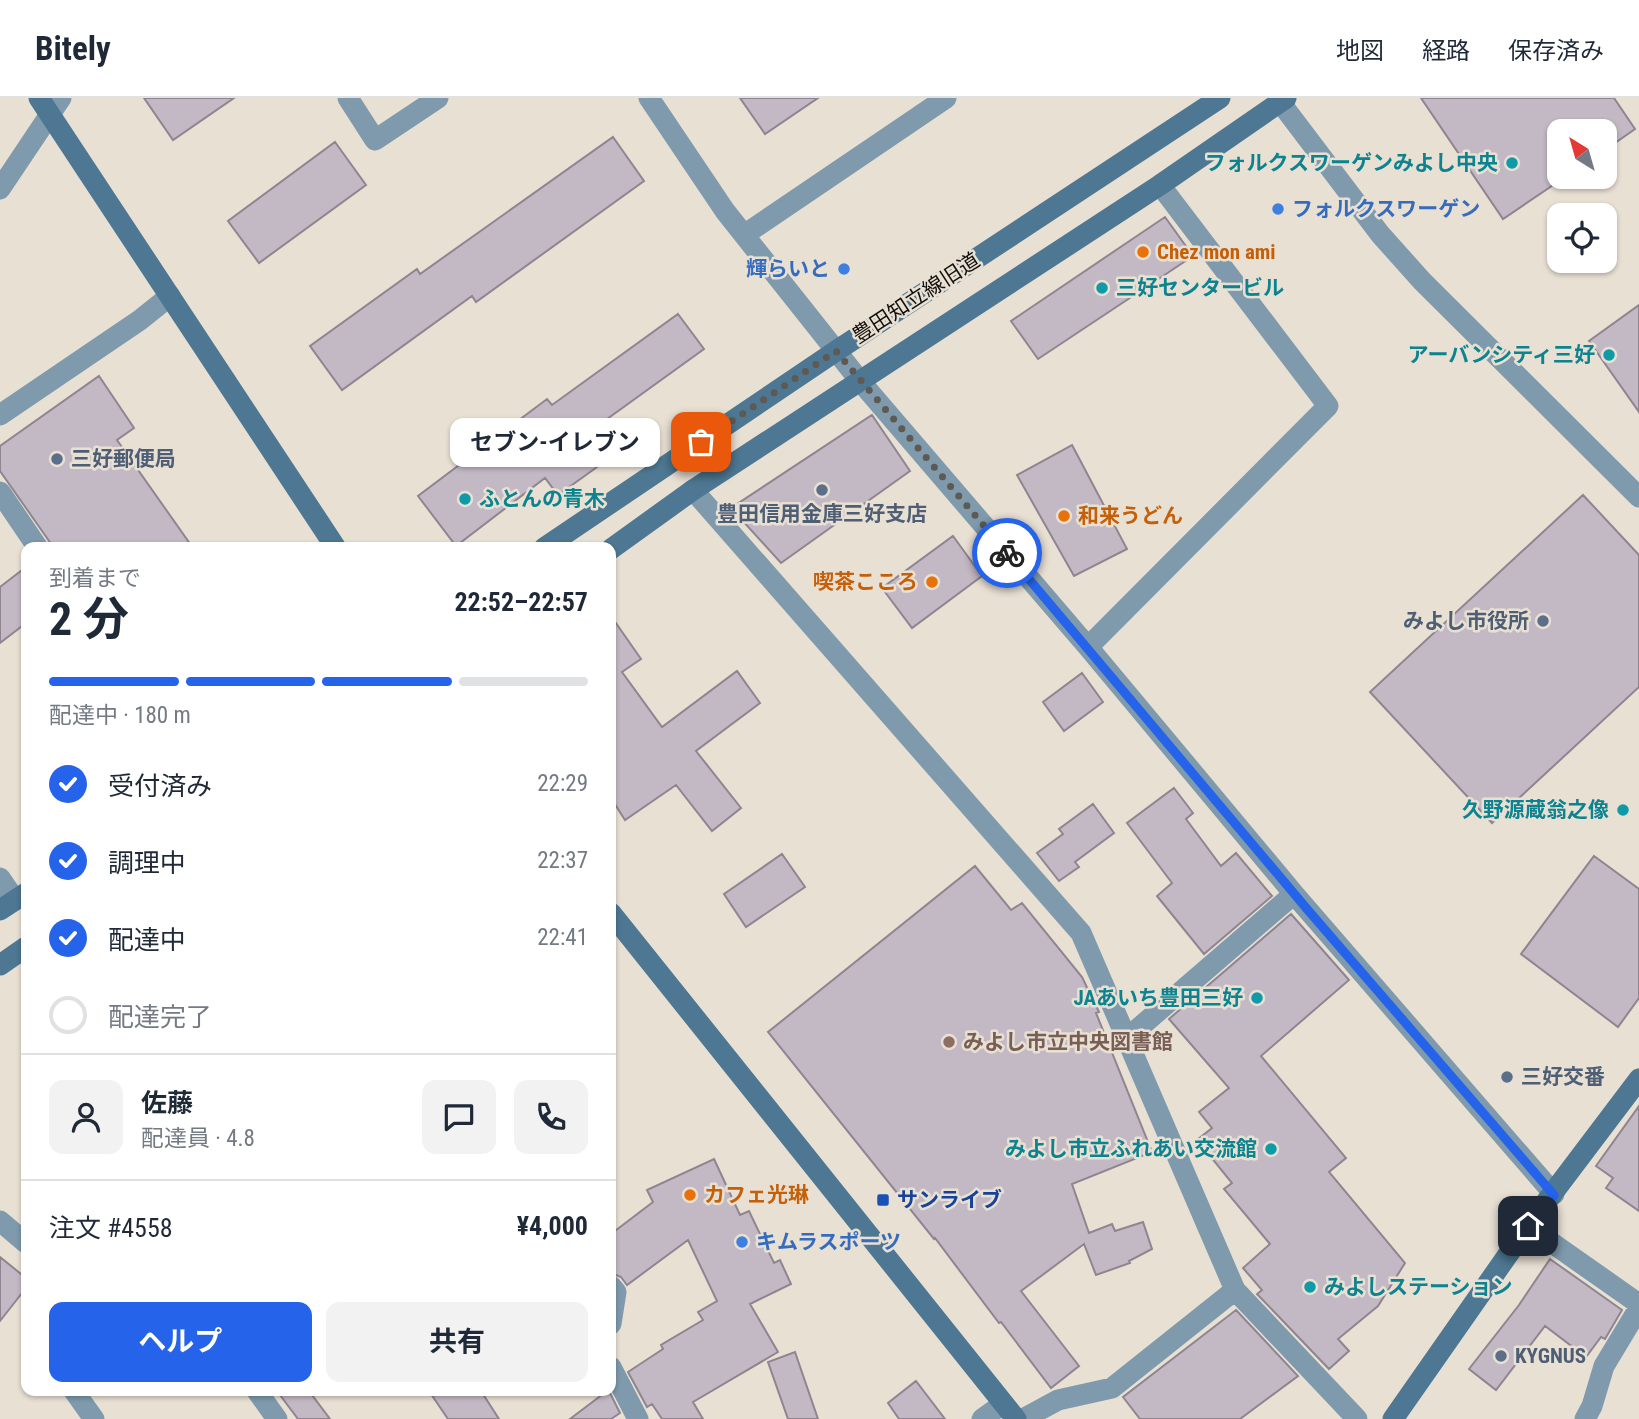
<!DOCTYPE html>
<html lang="ja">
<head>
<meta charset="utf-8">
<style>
  :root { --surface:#fff; --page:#f2f2f3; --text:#1f2937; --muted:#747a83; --line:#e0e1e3; --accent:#2563eb }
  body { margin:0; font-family:"Roboto Condensed","Noto Sans JP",sans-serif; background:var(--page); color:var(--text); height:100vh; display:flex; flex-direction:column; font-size:26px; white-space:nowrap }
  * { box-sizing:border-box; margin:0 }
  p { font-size:23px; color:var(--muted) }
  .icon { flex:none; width:38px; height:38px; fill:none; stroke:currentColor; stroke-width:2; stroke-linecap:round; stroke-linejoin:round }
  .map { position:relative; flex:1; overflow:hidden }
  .panel { position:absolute; left:21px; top:444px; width:595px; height:854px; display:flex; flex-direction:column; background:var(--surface); border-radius:14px; box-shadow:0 2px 5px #0004 }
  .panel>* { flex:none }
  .needle { width:46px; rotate:323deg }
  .tools { position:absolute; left:1547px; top:21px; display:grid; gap:14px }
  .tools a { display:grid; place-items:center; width:70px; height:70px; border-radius:14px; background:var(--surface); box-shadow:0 2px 5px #0004; font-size:35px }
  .pin { position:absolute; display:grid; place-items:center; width:60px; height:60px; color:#fff; margin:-30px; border-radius:14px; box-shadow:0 4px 10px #0006 }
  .courier { position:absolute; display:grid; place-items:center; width:70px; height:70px; margin:-35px; border:5px solid #2563eb; border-radius:50%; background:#fff; color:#222; box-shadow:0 2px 9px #0007 }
  .bubble { position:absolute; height:49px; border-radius:14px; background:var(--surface); box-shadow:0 2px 5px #0004; font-size:23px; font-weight:700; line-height:49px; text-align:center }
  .summary em { font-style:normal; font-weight:700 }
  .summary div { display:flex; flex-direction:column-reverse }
  .summary { display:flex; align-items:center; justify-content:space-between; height:119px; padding:0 28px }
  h1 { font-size:46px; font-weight:700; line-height:52px }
  .bar { display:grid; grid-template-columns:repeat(4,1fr); gap:10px 7px; align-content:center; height:84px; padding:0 28px }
  .bar i { height:9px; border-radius:5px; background:var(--line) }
  .bar .active { background:var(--accent) }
  .bar p { grid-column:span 4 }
  .line { display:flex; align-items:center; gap:18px; padding:0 28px; border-top:2px solid var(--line) }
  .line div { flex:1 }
  .round { display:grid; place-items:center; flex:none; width:74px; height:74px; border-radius:14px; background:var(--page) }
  ol { padding:0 28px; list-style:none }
  li { display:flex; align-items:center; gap:21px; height:77px }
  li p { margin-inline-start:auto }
  li .icon { padding:7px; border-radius:50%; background:var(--accent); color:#fff; stroke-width:4 }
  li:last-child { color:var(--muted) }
  li i { width:38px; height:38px; border:4px solid var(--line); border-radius:50% }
  .cta { display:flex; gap:14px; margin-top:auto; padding:14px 28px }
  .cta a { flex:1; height:80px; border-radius:14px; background:var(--accent); color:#fff; font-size:28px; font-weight:700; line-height:80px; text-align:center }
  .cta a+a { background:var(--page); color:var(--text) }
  header { display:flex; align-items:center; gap:42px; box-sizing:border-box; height:98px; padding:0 35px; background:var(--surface); border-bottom:2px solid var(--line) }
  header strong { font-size:33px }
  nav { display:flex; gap:38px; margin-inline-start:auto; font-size:24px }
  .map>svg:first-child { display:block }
  .building { fill:#c3b9c4; stroke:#8f8590; stroke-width:2 }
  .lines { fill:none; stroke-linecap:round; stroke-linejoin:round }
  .street { stroke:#7e9aac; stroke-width:21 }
  .secondary { stroke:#4d7792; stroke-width:21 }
  .done { stroke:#5e5952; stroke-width:7; stroke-dasharray:0 12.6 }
  .route { stroke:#2563eb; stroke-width:9 }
  .culture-dot { fill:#0f9aa8; stroke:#e9e0d4; stroke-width:2.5 }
  .shop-dot { fill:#3f7fe0; stroke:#e9e0d4; stroke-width:2.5 }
  .food-dot { fill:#e8710a; stroke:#e9e0d4; stroke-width:2.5 }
  .service-dot { fill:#5c6f8a; stroke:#e9e0d4; stroke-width:2.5 }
  .education-dot { fill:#8d6e63; stroke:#e9e0d4; stroke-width:2.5 }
  .transit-dot { fill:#1a4fb4; stroke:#e9e0d4; stroke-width:2.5 }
  .labels { text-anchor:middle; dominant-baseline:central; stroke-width:5; stroke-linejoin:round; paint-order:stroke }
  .culture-label { font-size:21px; font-weight:bold; fill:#0d838f; stroke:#e9e0d4; text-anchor:end }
  .shop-label { font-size:21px; font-weight:bold; fill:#366cbe; stroke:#e9e0d4; text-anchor:start }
  .food-label { font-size:21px; font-weight:bold; fill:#c56008; stroke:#e9e0d4; text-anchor:start }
  .street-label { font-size:21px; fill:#13100c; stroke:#e9e0d4 }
  .service-label { font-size:21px; font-weight:bold; fill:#4e5e75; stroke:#e9e0d4; text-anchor:start }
  .education-label { font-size:21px; font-weight:bold; fill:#785e54; stroke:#e9e0d4; text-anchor:start }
  .transit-label { font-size:21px; font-weight:bold; fill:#164399; stroke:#e9e0d4; text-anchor:start }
</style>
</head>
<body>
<header>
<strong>Bitely</strong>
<nav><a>地図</a><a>経路</a><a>保存済み</a></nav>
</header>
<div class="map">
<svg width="1639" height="1321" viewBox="0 0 1639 1321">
  <rect width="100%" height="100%" fill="#e9e0d4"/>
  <path class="building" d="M144 0H234L173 42Z
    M740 0H818L765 36Z
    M1421 0H1614L1635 31 1605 52V33H1559V79H1565L1503 121Z
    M613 39 644 83 476 204 472 198 342 292 310 248 417 171 420 176Z
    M335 44 366 87 259 165 228 123Z
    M1165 119 1193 158 1038 261 1011 223Z
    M1639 207V314L1589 243Z
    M678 216 704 251 578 342 597 369 558 397 545 380 456 448 418 398 547 301 552 307Z
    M99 278 134 330 117 342 193 450H54L0 373V348Z
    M872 317 910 373 781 465 731 410Z
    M1072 347 1127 451 1074 478 1017 377Z
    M1583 397 1639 457V589L1492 725 1370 594Z
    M953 438 982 478 912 530 882 490Z
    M26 469V525L0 545V489Z
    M611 518 641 561 622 574 662 629 737 573 760 605 696 653 741 710 712 733 676 687 625 722 611 700Z
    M1082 575 1103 604 1064 633 1043 604Z
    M1174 690 1193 715 1186 721 1221 768 1236 755 1272 798 1204 856 1157 798 1172 785 1127 725Z
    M1093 706 1114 735 1075 764 1079 769 1059 783 1037 755 1063 736 1059 731Z
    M782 756 805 789 746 829 724 796Z
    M1594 758 1639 791V900L1618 929 1521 856Z
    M975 768 1011 812 1022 805 1082 879 1099 914 1096 915 1152 1054 1072 1086 1089 1135 1112 1126 1115 1133 1143 1124 1152 1151 1129 1163 1130 1165 1096 1177 1084 1146 1021 1193 1079 1268 1051 1290 1001 1224 999 1225 935 1140 934 1141 768 934Z
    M1291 816 1349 882 1261 958 1346 1060 1329 1074 1405 1165 1378 1208 1338 1241 1349 1253 1329 1271 1257 1196 1262 1192 1243 1170 1270 1146 1224 1091 1232 1085 1197 1042 1212 1030 1199 1014 1229 990 1169 921Z
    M1639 1008V1113L1606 1090 1613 1080 1596 1068Z
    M714 1061 740 1117 749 1113 774 1165 780 1162 791 1186 750 1206 778 1254 693 1304 703 1321H662L652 1306 647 1309 628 1274 663 1251 661 1247 703 1222 698 1214 717 1203 688 1142 627 1187 621 1179 611 1175V1136L653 1104 647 1092Z
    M0 1159 26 1180V1190L0 1223Z
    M1550 1161 1622 1212 1605 1241 1601 1239 1586 1259 1545 1228 1496 1292 1469 1271 1519 1207Z
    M1236 1212 1298 1278 1240 1321H1140L1123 1299Z
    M795 1254 818 1321H788L768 1264Z
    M916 1283 945 1321H899L888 1305Z
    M277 1293H309L330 1321H298Z
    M429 1293H481L499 1321H448Z
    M607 1293H609L620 1315 611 1321H570Z"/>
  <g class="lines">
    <path class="street" d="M348 0 375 42 438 0
      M649 0 725 113 860 283 1088 549 1294 796 1554 1096
      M1280 4 1380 136 1422 183 1639 399
      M0 91 61 0
      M744 137 946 0
      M0 317 140 222 170 198
      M693 392 1081 835 1235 1192 1357 1321
      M0 394 38 450
      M1088 549 1328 308 1160 87
      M0 780 15 802
      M1126 941 1294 796
      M0 1123 26 1145
      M1528 1128 1639 1206
      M611 1188 616 1194 611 1226
      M611 1269 638 1321
      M74 1293 94 1321
      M257 1293 277 1321
      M982 1321 1003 1306
      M1023 1321 1058 1302 1112 1290 1235 1192
      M1585 1321 1592 1308 1604 1268 1639 1210"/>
    <path class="secondary" d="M39 0 336 450
      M544 450 836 253 1220 0
      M611 451 693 392 1160 87 1286 0
      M0 812 26 795
      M611 815 1016 1321
      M0 867 26 849
      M1393 1321 1528 1128 1639 981"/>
  </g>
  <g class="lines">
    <path class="done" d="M701 344 836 253 1007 455"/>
    <path class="route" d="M1007 455 1307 811 1554 1097 1528 1128"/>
  </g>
  <g class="culture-dot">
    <circle cx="1512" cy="65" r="7"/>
    <circle cx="1102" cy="190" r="7"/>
    <circle cx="1609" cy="257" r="7"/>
    <circle cx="465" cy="401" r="7"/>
    <circle cx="1623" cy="712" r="7"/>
    <circle cx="1257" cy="900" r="7"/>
    <circle cx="1271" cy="1051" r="7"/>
    <circle cx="1310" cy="1189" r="7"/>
  </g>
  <g class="shop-dot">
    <circle cx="1278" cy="111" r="7"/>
    <circle cx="844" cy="171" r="7"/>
    <circle cx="742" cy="1144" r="7"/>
  </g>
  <g class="food-dot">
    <circle cx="1143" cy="154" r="7"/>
    <circle cx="1064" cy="418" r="7"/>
    <circle cx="932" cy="484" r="7"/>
    <circle cx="690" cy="1097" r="7"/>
  </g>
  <g class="service-dot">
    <circle cx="57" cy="361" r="7"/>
    <circle cx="822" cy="392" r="7"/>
    <circle cx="1543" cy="523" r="7"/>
    <circle cx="1507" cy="979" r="7"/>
    <circle cx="1501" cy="1258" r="7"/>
  </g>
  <circle class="education-dot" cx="949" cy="944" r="7"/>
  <rect class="transit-dot" x="876" y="1095" width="14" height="14" rx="3.5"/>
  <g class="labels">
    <g class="culture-label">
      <text x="1498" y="65">フォルクスワーゲンみよし中央</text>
      <text x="1116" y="190" text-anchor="start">三好センタービル</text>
      <text x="1595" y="257">アーバンシティ三好</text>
      <text x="479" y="401" text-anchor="start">ふとんの青木</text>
      <text x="1609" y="712">久野源蔵翁之像</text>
      <text x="1243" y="900">JAあいち豊田三好</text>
      <text x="1257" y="1051">みよし市立ふれあい交流館</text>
      <text x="1324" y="1189" text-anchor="start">みよしステーション</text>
    </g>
    <g class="shop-label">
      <text x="1292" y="111">フォルクスワーゲン</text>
      <text x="830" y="171" text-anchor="end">輝らいと</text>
      <text x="756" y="1144">キムラスポーツ</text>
    </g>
    <g class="food-label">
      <text x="1157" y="154">Chez mon ami</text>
      <text x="1078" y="418">和来うどん</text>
      <text x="918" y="484" text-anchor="end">喫茶こころ</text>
      <text x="704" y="1097">カフェ光琳</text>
    </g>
    <g class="street-label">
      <text transform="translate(916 200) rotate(-33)">豊田知立線旧道</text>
    </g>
    <g class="service-label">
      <text x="71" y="361">三好郵便局</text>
      <text x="822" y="416" text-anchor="middle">豊田信用金庫三好支店</text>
      <text x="1529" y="523" text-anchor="end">みよし市役所</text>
      <text x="1521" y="979">三好交番</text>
      <text x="1515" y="1258">KYGNUS</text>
    </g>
    <g class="education-label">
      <text x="963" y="944">みよし市立中央図書館</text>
    </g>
    <g class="transit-label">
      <text x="897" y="1102">サンライブ</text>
    </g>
  </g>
</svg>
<div class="tools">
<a><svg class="needle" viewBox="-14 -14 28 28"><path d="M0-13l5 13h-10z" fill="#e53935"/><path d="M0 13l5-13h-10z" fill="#747a83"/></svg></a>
<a><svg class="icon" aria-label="locate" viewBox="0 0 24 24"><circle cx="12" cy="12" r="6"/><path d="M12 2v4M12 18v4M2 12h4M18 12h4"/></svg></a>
</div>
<div class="pin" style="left:701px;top:344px;background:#ea580c"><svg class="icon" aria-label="bag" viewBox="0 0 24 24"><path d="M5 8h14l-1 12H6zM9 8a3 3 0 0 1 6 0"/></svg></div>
<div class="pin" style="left:1528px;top:1128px;background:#1f2937"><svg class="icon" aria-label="home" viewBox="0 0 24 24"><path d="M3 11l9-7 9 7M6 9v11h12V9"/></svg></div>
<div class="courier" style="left:1007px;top:455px"><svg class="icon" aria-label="bike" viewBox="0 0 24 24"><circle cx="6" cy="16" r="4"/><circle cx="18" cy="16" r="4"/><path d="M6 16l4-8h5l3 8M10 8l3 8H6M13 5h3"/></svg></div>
<div class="bubble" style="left:450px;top:320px;width:210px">セブン-イレブン</div>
<section class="panel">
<div class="summary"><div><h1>2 分</h1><p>到着まで</p></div><em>22:52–22:57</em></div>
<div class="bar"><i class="active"></i><i class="active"></i><i class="active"></i><i></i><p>配達中 · 180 m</p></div>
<ol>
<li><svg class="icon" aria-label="check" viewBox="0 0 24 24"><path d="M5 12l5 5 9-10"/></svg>受付済み<p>22:29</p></li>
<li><svg class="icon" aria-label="check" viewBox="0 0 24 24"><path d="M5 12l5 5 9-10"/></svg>調理中<p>22:37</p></li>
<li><svg class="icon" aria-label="check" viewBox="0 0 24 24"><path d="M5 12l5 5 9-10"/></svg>配達中<p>22:41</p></li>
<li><i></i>配達完了</li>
</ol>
<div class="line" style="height:126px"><a class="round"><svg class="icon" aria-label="person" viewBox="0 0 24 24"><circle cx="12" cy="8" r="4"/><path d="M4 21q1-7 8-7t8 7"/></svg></a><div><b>佐藤</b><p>配達員 · 4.8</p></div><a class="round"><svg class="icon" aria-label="chat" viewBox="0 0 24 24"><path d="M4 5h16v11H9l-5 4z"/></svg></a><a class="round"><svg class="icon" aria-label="phone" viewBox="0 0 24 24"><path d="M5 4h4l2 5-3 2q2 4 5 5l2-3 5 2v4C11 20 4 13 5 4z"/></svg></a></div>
<div class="line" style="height:91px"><div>注文 #4558</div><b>¥4,000</b></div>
<div class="cta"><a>ヘルプ</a><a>共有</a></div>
</section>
</div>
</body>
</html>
